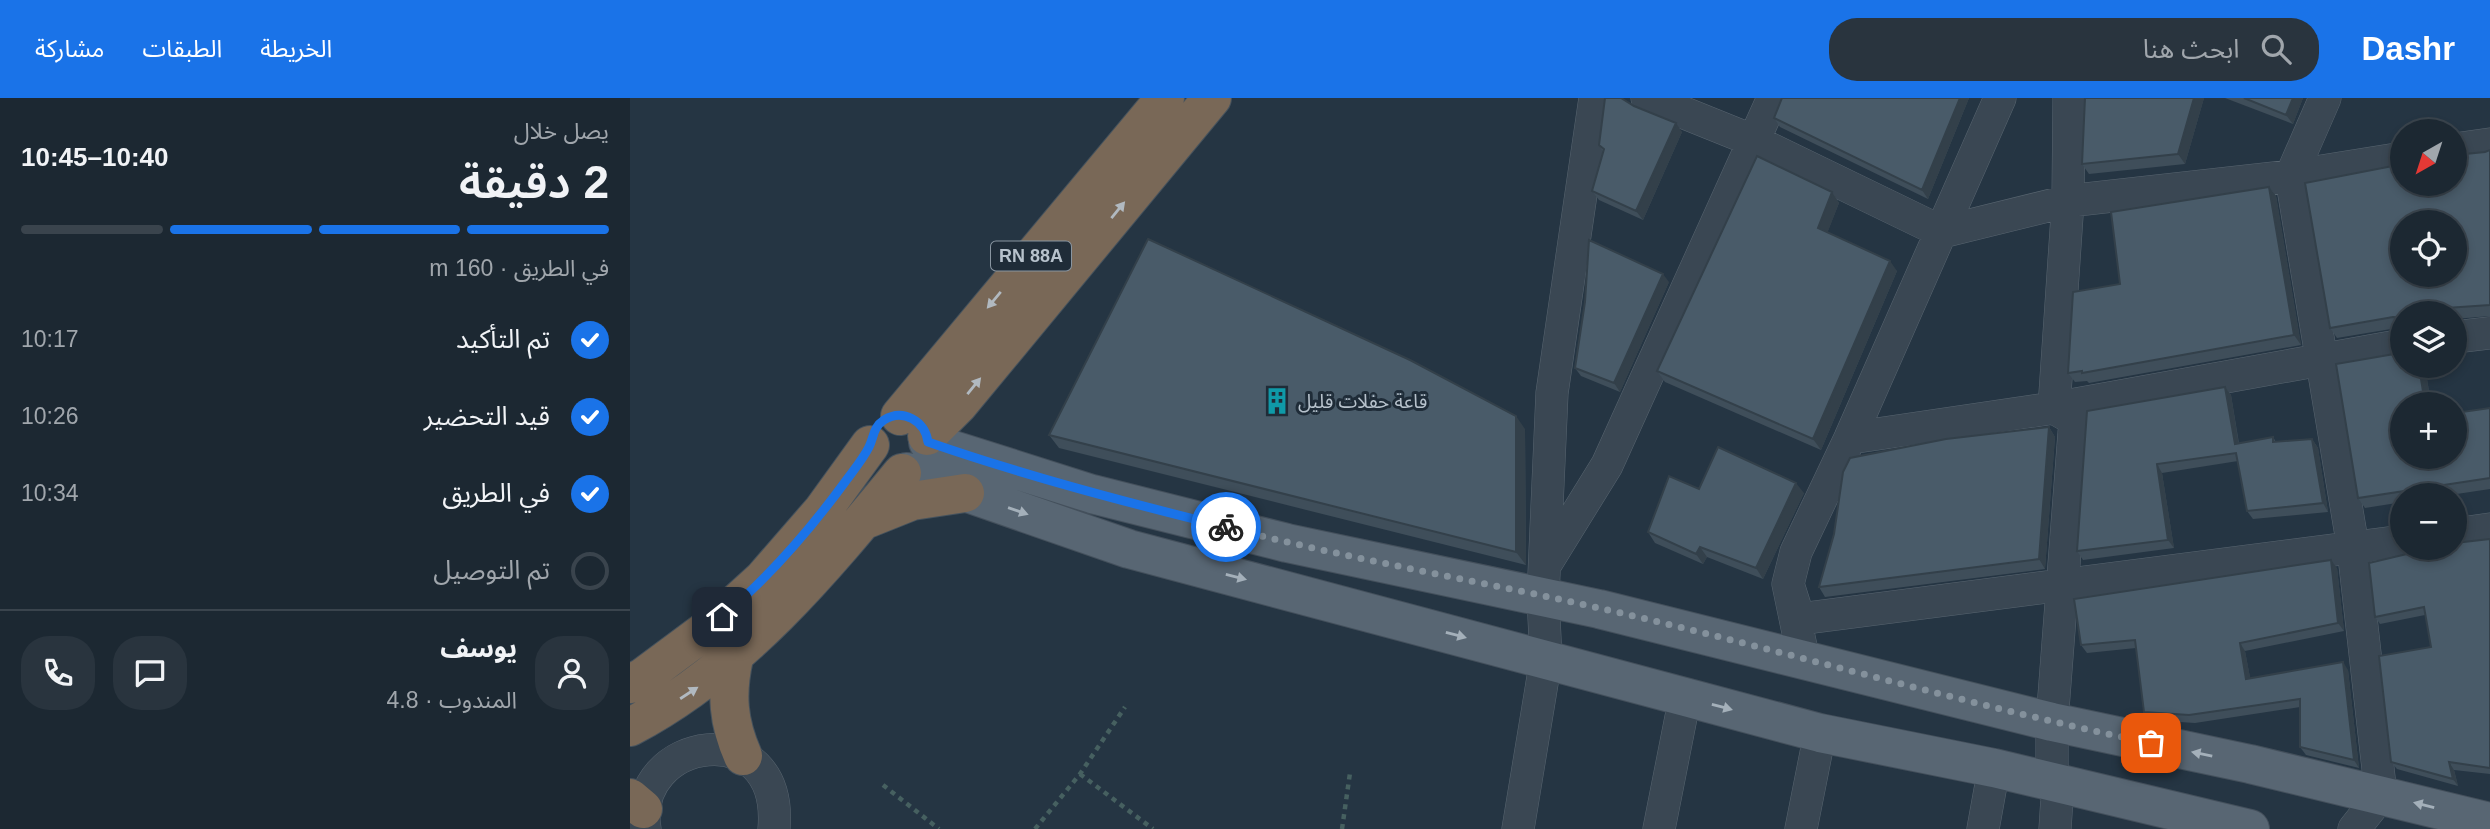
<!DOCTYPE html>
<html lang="ar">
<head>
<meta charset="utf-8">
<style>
  :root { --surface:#1c2832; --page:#29343e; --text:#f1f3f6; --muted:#a0a6ac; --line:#3a444d; --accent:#1a73e8 }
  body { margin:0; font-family:Helvetica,"Noto Sans Arabic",sans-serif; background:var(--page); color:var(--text); direction:rtl; height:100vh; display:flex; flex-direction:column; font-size:26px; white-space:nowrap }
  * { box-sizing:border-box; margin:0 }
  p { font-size:23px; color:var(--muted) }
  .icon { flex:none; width:38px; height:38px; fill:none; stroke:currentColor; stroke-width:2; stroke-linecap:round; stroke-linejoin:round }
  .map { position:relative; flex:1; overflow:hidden; direction:ltr }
  .panel { display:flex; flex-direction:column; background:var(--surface); width:630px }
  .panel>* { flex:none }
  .needle { width:46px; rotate:219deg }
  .controls { position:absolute; left:1760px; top:21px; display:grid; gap:14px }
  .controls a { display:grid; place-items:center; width:77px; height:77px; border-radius:50%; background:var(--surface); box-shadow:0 4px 10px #0003,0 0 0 2px var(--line); font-size:35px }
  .pin { position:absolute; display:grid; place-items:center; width:60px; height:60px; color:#fff; margin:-30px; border-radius:14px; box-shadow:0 4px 10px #0006 }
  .courier { position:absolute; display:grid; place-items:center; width:70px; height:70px; margin:-35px; border:5px solid #1a73e8; border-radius:50%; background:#fff; color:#222; box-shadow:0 2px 9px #0007 }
  .overview em { font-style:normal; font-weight:600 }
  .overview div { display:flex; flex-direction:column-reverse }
  .overview { display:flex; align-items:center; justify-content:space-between; height:119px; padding:0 21px }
  h1 { font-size:46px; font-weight:600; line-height:52px }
  .bar { display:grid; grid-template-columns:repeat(4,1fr); gap:10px 7px; align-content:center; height:84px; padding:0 21px }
  .bar i { height:9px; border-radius:5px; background:var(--line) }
  .bar .selected { background:var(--accent) }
  .bar p { grid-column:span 4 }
  .line { display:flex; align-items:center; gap:18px; padding:0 21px; border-top:2px solid var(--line) }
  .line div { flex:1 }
  .round { display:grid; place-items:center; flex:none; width:74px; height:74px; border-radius:28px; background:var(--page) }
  ol { padding:0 21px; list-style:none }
  li { display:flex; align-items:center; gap:21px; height:77px }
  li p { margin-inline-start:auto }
  li .icon { padding:7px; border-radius:50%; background:var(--accent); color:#fff; stroke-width:4 }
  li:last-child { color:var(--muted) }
  li i { width:38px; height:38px; border:4px solid var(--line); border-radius:50% }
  header { display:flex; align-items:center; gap:42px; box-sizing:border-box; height:98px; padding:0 35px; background:var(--accent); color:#fff }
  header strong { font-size:33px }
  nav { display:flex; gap:38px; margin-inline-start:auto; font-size:24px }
  .search { width:490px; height:63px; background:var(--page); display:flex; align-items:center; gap:18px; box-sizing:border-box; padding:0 24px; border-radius:28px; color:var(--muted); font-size:26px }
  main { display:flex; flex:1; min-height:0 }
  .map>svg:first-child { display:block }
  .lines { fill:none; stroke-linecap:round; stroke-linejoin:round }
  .minor-casing { stroke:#586570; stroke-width:33 }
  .major-casing { stroke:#44505c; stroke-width:40 }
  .highway-casing { stroke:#45525d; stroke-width:40 }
  .path { stroke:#466060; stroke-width:4.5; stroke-dasharray:5 5; stroke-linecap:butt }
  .minor { stroke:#3a4753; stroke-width:32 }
  .major { stroke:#586673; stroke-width:38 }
  .highway { stroke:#796857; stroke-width:38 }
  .wall { fill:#3f4e5a }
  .shaded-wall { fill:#33404a }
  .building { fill:#495b69; stroke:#33404a; stroke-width:2; fill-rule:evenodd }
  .oneway { fill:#b1b9c0 }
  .oneway2 { fill:#a4b0ba }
  .done { stroke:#84919c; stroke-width:7; stroke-dasharray:0 12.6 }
  .route { stroke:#1a73e8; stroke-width:9 }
  .labels { text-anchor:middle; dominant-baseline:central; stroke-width:6; stroke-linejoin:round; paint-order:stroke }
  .shield { fill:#1f2c38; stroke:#8995a0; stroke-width:2 }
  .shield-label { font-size:18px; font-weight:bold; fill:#b7c2cc }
  .poi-label { font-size:19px; fill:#b7c2cc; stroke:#1f2c38; text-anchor:start }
</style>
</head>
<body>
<header>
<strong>Dashr</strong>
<div class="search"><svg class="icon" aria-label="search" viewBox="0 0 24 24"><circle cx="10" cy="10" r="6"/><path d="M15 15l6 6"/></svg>ابحث هنا</div>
<nav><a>الخريطة</a><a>الطبقات</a><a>مشاركة</a></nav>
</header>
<main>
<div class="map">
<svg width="1860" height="731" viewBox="0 0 1860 731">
  <rect width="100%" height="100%" fill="#253543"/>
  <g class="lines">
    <defs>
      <path id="minor" d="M1017 0 1124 43 1312 134 1438 103 1661 78 1773 60
        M1695 0 1661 78 1723 449 1751 697 1724 731
        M1825 51 1860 46
        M1825 239 1860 235
        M1220 340 1424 310 1773 247
        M1825 436 1860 431
        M917 464 977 367 1143 0
        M1158 486 1166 454 1220 340 1370 0
        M1174 563 1158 486 1169 521 1773 443
        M15 731C0 638 154 613 144 731
        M888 731 916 561 913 499 922 295 965 0
        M1029 731 1055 599
        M1171 731 1190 635
        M1353 731 1364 670
        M1425 731 1427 700 1422 684V624L1445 322 1424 310 1438 103 1439 0"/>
      <path id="major" d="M298 344 462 396 657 445 969 511 1422 624 1620 666 1860 724
        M277 374 499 451 1055 599 1190 635 1364 670 1620 731"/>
      <path id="highway" d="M270 318 535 0
        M297 338 329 306 582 0
        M237 421 282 403 335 395
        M104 560C96 596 98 624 113 658
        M0 586 13 579 79 530 133 481 193 412 240 347
        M0 629C111 571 193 471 272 375
        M0 700 13 711"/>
    </defs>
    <use href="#minor" class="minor-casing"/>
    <use href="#major" class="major-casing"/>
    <use href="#highway" class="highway-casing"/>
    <path class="path" d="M450 676 523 731
      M253 687 309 731
      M405 731 450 676 495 609
      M712 731 720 675"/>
    <use href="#minor" class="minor"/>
    <use href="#major" class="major"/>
    <use href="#highway" class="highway"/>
  </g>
  <path class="wall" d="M1339 0 1298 101 1150 29 1144 20Z
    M1574 0 1555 66 1459 76 1452 66Z
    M1595 0H1673L1663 26Z
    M1004 8 1052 34 1013 122 969 102 962 93 973 54 969 47Z
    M1860 52V218L1825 221V215H1773V229L1707 240 1700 230 1855 54Z
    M1639 89 1646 98 1671 247 1459 285 1457 283 1445 284 1438 275 1490 186Z
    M1202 94 1209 105 1197 135 1267 173 1191 352 1035 284 1027 273Z
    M1039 184 990 294 951 278 945 270Z
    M1770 255 1773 268H1795L1801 306 1773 359 1860 310V391L1820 397H1773V404L1735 410 1728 400Z
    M1595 289 1601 297 1609 345 1643 339 1646 344 1682 341 1688 350 1698 414 1623 421 1617 413 1608 363 1532 375 1544 450 1453 462 1447 453Z
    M1419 329 1425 339 1415 471 1195 499 1189 489Z
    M895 331 896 467 429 350 419 337Z
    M1069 391 1174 395 1133 481 1077 459 1073 466 1025 445 1018 434Z
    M1860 441V676L1824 672 1828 688 1767 671 1761 664 1801 549 1795 517 1750 526 1745 519Z
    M1707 470 1714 533 1615 553 1620 580 1718 572 1729 670 1676 657 1670 649V609L1565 625 1520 622 1514 614 1506 550 1457 555 1451 547Z"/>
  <path class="shaded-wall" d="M1330 0H1339L1298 101 1292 92Z
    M1564 0H1574L1555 66 1548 56Z
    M1663 0H1673L1663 26 1656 17Z
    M1046 25 1052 34 1013 122 1006 113Z
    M1639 89 1646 98 1671 247 1664 237Z
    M1202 94 1209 105 1195 141 1188 130Z
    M1260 163 1267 173 1191 352 1183 341Z
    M1033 176 1039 184 990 294 984 285Z
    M1789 268H1795L1801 306H1795Z
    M1595 289 1601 297 1610 354 1605 346Z
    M886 318 895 331 896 467 886 454Z
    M1419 329 1425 339 1415 471 1409 461Z
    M1682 341 1688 350 1698 414 1693 405Z
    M1527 366 1532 375 1544 450 1538 442Z
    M1166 385 1174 395 1133 481 1126 470Z
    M1070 449 1077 459 1073 466 1066 456Z
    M1701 462 1707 470 1714 533 1708 525Z
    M1610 545 1615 553 1622 589 1616 581Z
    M1713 564 1718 572 1729 670 1724 662Z
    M1819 664 1824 672 1828 688 1823 681Z"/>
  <path class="building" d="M975 0H991L1004 8 1046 25 1006 113 962 93 974 51 969 47Z
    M1152 0H1330L1292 92 1144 20Z
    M1455 0H1564L1548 56 1452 66Z
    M1614 0H1663L1656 17Z
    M1860 52V207L1816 210 1807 215H1773V220L1763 219 1700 230 1675 85 1773 66V86H1825V57L1855 54ZM1773 124H1825V177H1773Z
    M1127 58 1202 94 1188 130 1260 163 1183 341 1027 273Z
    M1639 89 1664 237 1452 275V273L1438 275 1443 194 1490 186 1481 114Z
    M518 141 780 262 886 318V454L419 337Z
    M959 142 1033 176 984 285 945 270 955 204Z
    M1773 252V268H1789L1795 306H1773V359H1825V315L1860 310V380L1728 400 1706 266 1770 255Z
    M1595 289 1605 346 1643 339V344L1682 341 1693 405 1617 413 1606 355 1527 366 1538 442 1447 453 1457 313Z
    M1419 329 1409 461 1189 489 1204 436 1213 374 1220 360 1316 341Z
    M1088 349 1166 385 1126 470 1070 449 1066 456 1018 434 1039 378 1069 391Z
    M1860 441V670L1819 664 1823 681 1761 664 1749 558 1801 549 1794 509 1745 519 1739 465 1802 450H1825V445Z
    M1701 462 1708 525 1610 545 1616 581 1713 564 1724 662 1670 649V601L1559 617 1514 614 1505 542 1451 547 1444 501Z"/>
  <defs><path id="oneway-solid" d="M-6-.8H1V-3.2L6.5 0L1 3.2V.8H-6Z" transform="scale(1.75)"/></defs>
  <g class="oneway">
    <use href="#oneway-solid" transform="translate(488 112) rotate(-51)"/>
    <use href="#oneway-solid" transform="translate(364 202) rotate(130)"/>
    <use href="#oneway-solid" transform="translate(344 288) rotate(-51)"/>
    <use href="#oneway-solid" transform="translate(59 595) rotate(-33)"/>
  </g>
  <g class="oneway2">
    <use href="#oneway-solid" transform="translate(388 413) rotate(19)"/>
    <use href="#oneway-solid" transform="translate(606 479) rotate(14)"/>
    <use href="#oneway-solid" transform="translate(826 537) rotate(15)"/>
    <use href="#oneway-solid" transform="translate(1092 609) rotate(15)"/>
    <use href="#oneway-solid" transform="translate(1572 656) rotate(-168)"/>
    <use href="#oneway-solid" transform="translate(1794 707) rotate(-166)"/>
  </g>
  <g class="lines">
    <path class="done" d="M596 429C719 461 845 482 969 510 1154 552 1335 607 1521 645"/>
    <path class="route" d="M92 519C138 480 179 433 215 384 223 373 233 361 239 349 244 339 243 329 254 322 273 310 295 323 298 344 396 378 495 404 596 429"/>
  </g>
  <defs>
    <symbol id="building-bare" viewBox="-9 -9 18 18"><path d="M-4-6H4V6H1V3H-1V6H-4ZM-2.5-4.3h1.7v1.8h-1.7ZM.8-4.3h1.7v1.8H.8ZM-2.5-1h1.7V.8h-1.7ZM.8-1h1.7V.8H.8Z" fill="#0f9aa8" stroke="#1f2c38" stroke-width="2.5" paint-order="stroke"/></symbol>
  </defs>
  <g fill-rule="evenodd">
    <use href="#building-bare" x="628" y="284" width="38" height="38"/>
  </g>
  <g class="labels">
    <rect class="shield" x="361" y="143.5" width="80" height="29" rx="5"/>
    <g class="shield-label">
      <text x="401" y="158">RN 88A</text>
    </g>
    <g class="poi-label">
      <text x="668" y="303">قاعة حفلات قليل</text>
    </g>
  </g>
</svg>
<div class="controls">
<a><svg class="needle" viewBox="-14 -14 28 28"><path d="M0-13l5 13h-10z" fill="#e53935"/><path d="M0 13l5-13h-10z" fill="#a0a6ac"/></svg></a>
<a><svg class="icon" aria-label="locate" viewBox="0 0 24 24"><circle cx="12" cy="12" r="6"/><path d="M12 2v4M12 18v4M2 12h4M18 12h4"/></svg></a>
<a><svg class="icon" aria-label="layers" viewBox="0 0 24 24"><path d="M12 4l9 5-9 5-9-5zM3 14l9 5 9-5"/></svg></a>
<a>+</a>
<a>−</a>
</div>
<div class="pin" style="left:1521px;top:645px;background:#ea580c"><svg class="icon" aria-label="bag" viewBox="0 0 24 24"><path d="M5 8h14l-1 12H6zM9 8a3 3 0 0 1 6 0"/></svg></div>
<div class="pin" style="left:92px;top:519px;background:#1f2937"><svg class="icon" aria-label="home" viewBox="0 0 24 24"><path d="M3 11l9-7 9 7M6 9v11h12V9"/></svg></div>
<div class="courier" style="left:596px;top:429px"><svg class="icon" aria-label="bike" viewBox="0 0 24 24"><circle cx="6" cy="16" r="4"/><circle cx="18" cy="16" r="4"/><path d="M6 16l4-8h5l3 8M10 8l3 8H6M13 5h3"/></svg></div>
</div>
<section class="panel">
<div class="overview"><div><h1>2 دقيقة</h1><p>يصل خلال</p></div><em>10:40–10:45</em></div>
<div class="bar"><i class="selected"></i><i class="selected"></i><i class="selected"></i><i></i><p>في الطريق · 160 m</p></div>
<ol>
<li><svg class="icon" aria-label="check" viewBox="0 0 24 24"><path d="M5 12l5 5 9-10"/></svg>تم التأكيد<p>10:17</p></li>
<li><svg class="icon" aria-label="check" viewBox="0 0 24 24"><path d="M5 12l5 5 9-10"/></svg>قيد التحضير<p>10:26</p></li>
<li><svg class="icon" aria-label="check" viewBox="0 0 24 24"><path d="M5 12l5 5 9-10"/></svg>في الطريق<p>10:34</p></li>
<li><i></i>تم التوصيل</li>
</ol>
<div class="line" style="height:126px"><a class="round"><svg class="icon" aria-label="person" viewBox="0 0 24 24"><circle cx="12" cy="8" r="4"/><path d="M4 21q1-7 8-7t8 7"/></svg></a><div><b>يوسف</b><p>المندوب · 4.8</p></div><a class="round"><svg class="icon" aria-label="chat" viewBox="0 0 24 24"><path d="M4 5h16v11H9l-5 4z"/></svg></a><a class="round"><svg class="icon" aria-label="phone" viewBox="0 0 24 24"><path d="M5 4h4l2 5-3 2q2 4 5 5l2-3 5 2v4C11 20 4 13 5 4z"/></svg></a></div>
</section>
</main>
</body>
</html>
